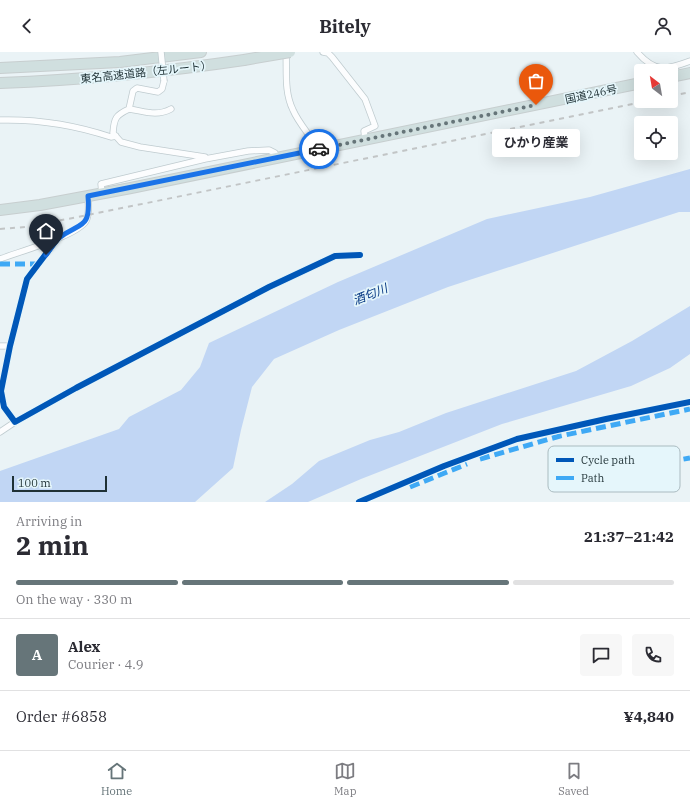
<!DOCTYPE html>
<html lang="en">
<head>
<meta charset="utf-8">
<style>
  :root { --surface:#fff; --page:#f7f7f7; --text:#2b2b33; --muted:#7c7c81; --line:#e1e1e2; --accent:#667579 }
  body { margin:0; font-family:"IBM Plex Serif","Noto Sans JP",serif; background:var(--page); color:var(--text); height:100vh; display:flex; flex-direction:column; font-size:15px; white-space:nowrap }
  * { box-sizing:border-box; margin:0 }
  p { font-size:13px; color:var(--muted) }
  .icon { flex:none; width:22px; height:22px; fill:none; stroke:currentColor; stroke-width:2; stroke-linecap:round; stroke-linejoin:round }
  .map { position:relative; height:450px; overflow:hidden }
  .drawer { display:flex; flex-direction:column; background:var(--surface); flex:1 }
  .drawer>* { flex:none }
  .needle { width:26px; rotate:329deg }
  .controls { position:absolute; left:634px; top:12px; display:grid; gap:8px }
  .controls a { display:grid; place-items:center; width:44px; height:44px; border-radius:4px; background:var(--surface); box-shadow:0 4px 16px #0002; font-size:20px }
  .scale { position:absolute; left:12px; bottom:10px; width:95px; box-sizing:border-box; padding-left:4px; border:2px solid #1f3135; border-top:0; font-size:11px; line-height:14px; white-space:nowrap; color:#1f3135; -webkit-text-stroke:3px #e5f6fb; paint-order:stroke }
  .pin { position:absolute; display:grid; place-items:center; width:34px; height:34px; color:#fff; margin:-41px -17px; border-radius:50% 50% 50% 0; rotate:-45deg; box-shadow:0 0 4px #0007 }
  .pin .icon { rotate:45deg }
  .courier { position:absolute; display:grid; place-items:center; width:40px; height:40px; margin:-20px; border:3px solid #1a73e8; border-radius:50%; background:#fff; color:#222; box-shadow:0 1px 5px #0007 }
  .bubble { position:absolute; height:28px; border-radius:4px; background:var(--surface); box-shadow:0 4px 16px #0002; font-size:13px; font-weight:700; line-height:28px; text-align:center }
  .head em { font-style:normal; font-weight:700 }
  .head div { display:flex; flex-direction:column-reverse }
  .head { display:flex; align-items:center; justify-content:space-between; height:68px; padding:0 16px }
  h1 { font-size:26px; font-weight:700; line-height:30px }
  .bar { display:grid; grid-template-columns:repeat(4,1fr); gap:6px 4px; align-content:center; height:48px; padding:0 16px }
  .bar i { height:5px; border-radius:3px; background:var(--line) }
  .bar .current { background:var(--accent) }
  .bar p { grid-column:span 4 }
  .line { display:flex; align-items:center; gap:10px; padding:0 16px; border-top:1px solid var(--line) }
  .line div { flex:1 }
  .round { display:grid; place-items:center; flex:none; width:42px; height:42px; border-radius:4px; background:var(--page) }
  header { display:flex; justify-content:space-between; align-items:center; height:52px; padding:0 16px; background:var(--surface); font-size:18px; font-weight:700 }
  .menu { display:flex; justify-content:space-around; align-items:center; height:56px; border-top:1px solid var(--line); background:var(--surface); font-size:11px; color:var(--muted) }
  .menu a { display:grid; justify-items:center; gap:2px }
  .menu .current { color:var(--accent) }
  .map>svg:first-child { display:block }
  .water { fill:#c1d6f4 }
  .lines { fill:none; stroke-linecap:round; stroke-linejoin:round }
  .street-casing { stroke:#bfcbcf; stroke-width:7 }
  .highway-casing { stroke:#c7cecf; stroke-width:12 }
  .street { stroke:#fcfdfe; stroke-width:5.5 }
  .highway { stroke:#d0dfdf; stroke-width:10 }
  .rail { stroke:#c2c5c6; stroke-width:2; stroke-dasharray:5 5; stroke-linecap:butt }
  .street-bridge-casing { stroke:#bfcbcf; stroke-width:7; stroke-linecap:butt }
  .highway-bridge-casing { stroke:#c7cecf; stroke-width:12; stroke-linecap:butt }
  .street-bridge { stroke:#fcfdfe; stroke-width:5.5 }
  .highway-bridge { stroke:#d0dfdf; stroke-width:10 }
  .quiet { stroke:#3fa9f5; stroke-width:5; stroke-dasharray:10 5; stroke-linecap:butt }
  .cycleway-casing { stroke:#e5f6fb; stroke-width:8 }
  .cycleway { stroke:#0057b8; stroke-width:6 }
  .done { stroke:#667579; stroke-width:4; stroke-dasharray:0 7.2 }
  .route { stroke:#1a73e8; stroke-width:5 }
  .labels { text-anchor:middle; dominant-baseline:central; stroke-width:3.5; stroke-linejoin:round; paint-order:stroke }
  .street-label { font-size:11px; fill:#1f3135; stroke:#e5f6fb }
  .water-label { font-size:12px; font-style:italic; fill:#003480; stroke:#e5f6fb }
  .key { fill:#e5f6fb; stroke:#aabbc0; stroke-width:1 }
  .key-label { font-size:11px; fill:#1f3135 }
</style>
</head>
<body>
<header><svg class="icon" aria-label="back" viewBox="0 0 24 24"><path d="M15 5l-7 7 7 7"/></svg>Bitely<svg class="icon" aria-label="person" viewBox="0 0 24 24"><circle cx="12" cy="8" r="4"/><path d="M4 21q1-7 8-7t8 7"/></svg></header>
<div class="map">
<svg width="690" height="450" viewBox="0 0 690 450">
  <rect width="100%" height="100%" fill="#eaf3f6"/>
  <path class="water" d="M690 117V160H679L448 235 339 278 274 307 252 335 241 378 233 416 195 450H0V419L119 377 129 365 181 338 200 315 209 291 338 230 487 167 590 145Z
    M690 254V302L670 316 631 334 502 372 361 427 308 450H265L292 432 319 409 370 388 399 380 446 361 576 319 632 289Z"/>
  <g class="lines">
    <defs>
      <path id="street" d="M286 0C287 19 284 40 293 58 299 72 311 84 318 97
        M323 0 328 1 332 5 365 47 375 74 364 79 365 87
        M637 0C655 21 666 18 690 9
        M129 57 133 39 137 36 158 40 162 37 164 29
        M171 57C156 65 144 59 129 57 116 63 114 66 113 81L121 90 140 95 205 105
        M0 68C38 67 75 73 111 85L116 84
        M102 142 101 132 205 107 248 99 269 98 275 101 276 106
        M58 186 27 227 10 294 1 339 4 355 15 370 76 336 269 235 335 204 360 203
        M0 207C18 200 77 184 86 169 90 162 88 152 88 145
        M0 294H10
        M0 380 15 370"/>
      <path id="highway" d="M0 16 120 10 201 0
        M671 25 690 21
        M0 31C82 28 163 20 244 8
        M0 158 40 153 131 136 641 31"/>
    </defs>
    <use href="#street" class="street-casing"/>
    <use href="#highway" class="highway-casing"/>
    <use href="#street" class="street"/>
    <use href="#highway" class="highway"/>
    <path class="rail" d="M671 44 690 40
      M0 177 26 175 88 163 647 49"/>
    <defs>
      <path id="street-bridge" d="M161 0 164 29"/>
      <path id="highway-bridge" d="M244 8 290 0"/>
    </defs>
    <use href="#street-bridge" class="street-bridge-casing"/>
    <use href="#highway-bridge" class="highway-bridge-casing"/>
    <use href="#street-bridge" class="street-bridge"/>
    <use href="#highway-bridge" class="highway-bridge"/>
    <path class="quiet" d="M0 212H39
      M480 407 560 384 690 357
      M580 425 690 406
      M410 435 467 412"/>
    <defs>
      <path id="cycleway" d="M58 186 27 227 10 294 1 339 4 355 15 370 76 336 269 235 335 204 360 203
        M359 450 444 414 517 387 606 367 690 350"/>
    </defs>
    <use href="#cycleway" class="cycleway-casing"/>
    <use href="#cycleway" class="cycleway"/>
  </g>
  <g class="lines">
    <path class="done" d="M319 97 536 53"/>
    <path class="route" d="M46 203C50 198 54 189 59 186 80 170 91 178 88 144L319 97"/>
  </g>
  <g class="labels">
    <g class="street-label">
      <text transform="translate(146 20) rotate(-6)">東名高速道路（左ルート）</text>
      <text transform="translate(591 42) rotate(-12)">国道246号</text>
    </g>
    <g class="water-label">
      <text transform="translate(370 242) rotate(-22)">酒匂川</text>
    </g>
  </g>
  <rect x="548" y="394" width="132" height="46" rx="6" class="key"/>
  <rect x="556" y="406" width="18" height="4" fill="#0057b8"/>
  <rect x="556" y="424" width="18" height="4" fill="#3fa9f5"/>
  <g class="key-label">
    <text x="581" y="412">Cycle path</text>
    <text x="581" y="430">Path</text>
  </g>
</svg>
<div class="controls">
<a><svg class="needle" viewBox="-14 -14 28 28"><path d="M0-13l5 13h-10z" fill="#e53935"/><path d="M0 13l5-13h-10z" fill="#7c7c81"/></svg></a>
<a><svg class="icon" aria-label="locate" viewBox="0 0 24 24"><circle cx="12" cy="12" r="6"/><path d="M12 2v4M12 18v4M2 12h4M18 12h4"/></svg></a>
</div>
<div class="scale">100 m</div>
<div class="pin" style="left:536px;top:53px;background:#ea580c"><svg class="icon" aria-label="bag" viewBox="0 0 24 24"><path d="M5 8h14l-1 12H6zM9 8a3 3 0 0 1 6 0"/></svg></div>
<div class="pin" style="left:46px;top:203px;background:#1f2937"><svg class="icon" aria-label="home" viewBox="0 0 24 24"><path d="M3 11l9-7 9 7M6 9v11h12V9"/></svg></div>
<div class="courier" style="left:319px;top:97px"><svg class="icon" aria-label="car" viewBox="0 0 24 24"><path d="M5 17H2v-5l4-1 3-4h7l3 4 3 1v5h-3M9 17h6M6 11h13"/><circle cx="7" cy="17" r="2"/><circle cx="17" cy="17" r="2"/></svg></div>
<div class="bubble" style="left:492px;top:77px;width:88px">ひかり産業</div>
</div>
<section class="drawer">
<div class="head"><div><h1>2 min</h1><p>Arriving in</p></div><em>21:37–21:42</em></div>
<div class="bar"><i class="current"></i><i class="current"></i><i class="current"></i><i></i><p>On the way · 330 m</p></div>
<div class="line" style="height:72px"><b class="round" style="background:var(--accent);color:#fff">A</b><div><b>Alex</b><p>Courier · 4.9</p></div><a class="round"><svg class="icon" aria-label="chat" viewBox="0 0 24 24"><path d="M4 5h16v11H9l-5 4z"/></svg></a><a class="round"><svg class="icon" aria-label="phone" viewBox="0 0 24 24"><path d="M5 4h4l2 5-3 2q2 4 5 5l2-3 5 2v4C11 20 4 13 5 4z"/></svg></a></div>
<div class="line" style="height:52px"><div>Order #6858</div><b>¥4,840</b></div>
</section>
<nav class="menu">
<a class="current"><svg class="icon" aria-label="home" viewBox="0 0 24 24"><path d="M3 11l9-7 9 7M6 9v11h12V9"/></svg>Home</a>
<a><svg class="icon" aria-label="map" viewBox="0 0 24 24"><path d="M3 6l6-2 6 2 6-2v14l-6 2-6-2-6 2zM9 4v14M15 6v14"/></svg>Map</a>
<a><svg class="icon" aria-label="saved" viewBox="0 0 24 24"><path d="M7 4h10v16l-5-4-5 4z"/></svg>Saved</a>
</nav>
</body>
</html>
